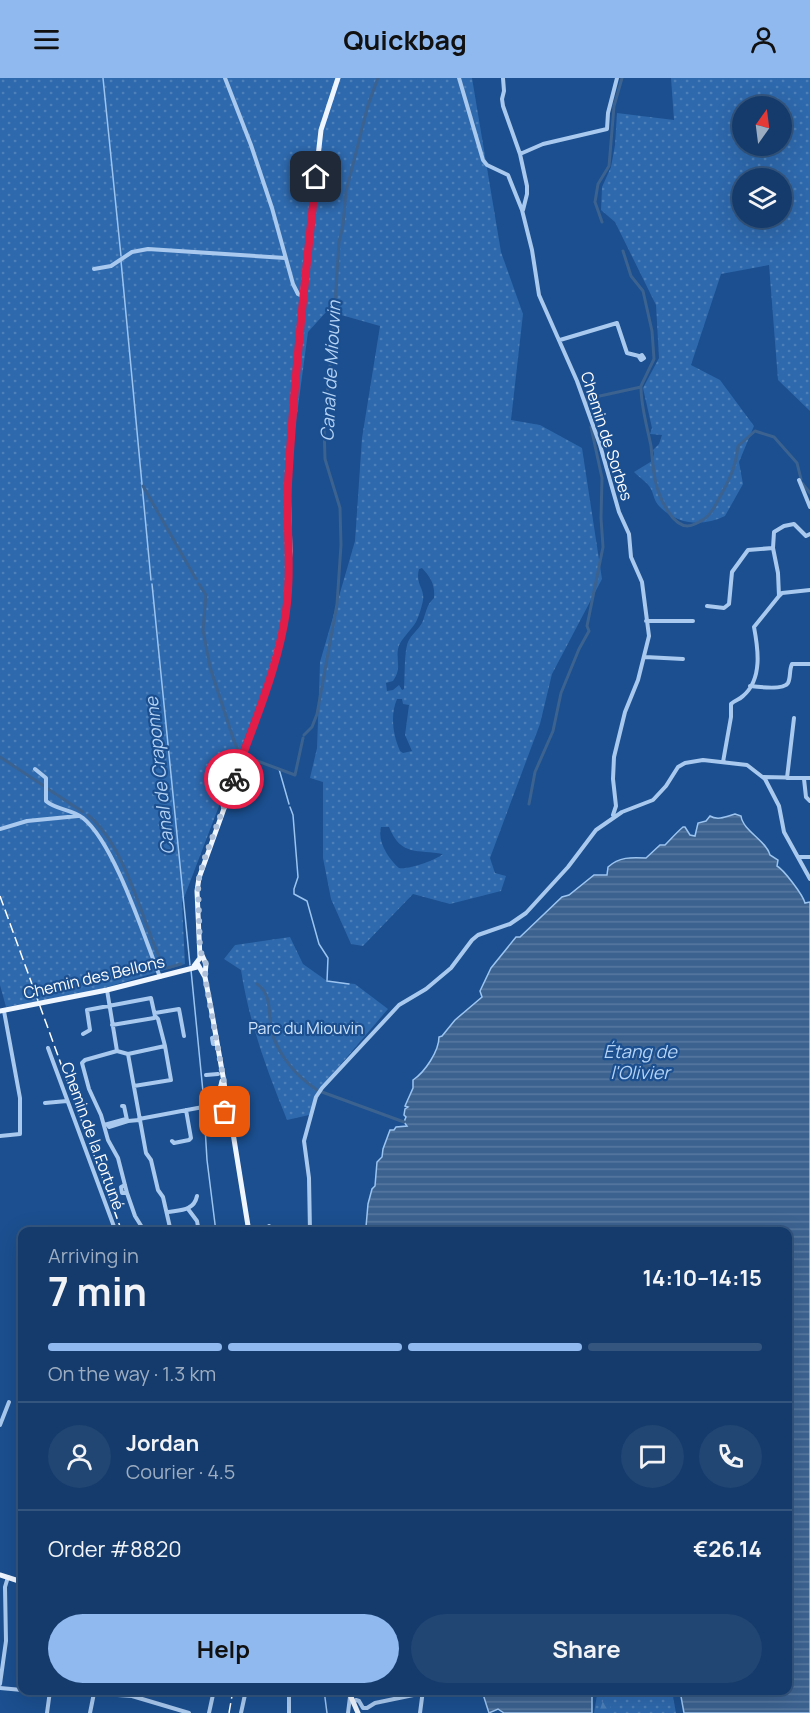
<!DOCTYPE html>
<html lang="en">
<head>
<meta charset="utf-8">
<style>
  :root { --surface:#143b6b; --page:#214673; --text:#f1f3f6; --muted:#9dadc1; --line:#33557e; --accent:#90b9f0 }
  body { margin:0; font-family:Manrope,sans-serif; background:var(--page); color:var(--text); height:100vh; display:flex; flex-direction:column; font-size:22px; white-space:nowrap }
  * { box-sizing:border-box; margin:0 }
  p { font-size:20px; color:var(--muted) }
  .icon { flex:none; width:33px; height:33px; fill:none; stroke:currentColor; stroke-width:2; stroke-linecap:round; stroke-linejoin:round }
  .map { position:relative; flex:1; overflow:hidden }
  .panel { position:absolute; left:18px; top:1149px; width:774px; height:468px; display:flex; flex-direction:column; background:var(--surface); border-radius:12px; box-shadow:0 6px 24px #0002,0 0 0 2px var(--line) }
  .panel>* { flex:none }
  .needle { width:39px; rotate:14deg }
  .controls { position:absolute; left:732px; top:18px; display:grid; gap:12px }
  .controls a { display:grid; place-items:center; width:60px; height:60px; border-radius:50%; background:var(--surface); box-shadow:0 6px 24px #0002,0 0 0 2px var(--line); font-size:30px }
  .pin { position:absolute; display:grid; place-items:center; width:51px; height:51px; color:#fff; margin:-26px; border-radius:12px; box-shadow:0 3px 9px #0006 }
  .courier { position:absolute; display:grid; place-items:center; width:60px; height:60px; margin:-30px; border:4px solid #e11d48; border-radius:50%; background:#fff; color:#222; box-shadow:0 2px 8px #0007 }
  .head em { font-style:normal; font-weight:700 }
  .head div { display:flex; flex-direction:column-reverse }
  .head { display:flex; align-items:center; justify-content:space-between; height:102px; padding:0 30px }
  h1 { font-size:39px; font-weight:700; line-height:45px }
  .bar { display:grid; grid-template-columns:repeat(4,1fr); gap:9px 6px; align-content:center; height:72px; padding:0 30px }
  .bar i { height:8px; border-radius:4px; background:var(--line) }
  .bar .on { background:var(--accent) }
  .bar p { grid-column:span 4 }
  .line { display:flex; align-items:center; gap:15px; padding:0 30px; border-top:2px solid var(--line) }
  .line div { flex:1 }
  .round { display:grid; place-items:center; flex:none; width:63px; height:63px; border-radius:32px; background:var(--page) }
  .primary-button { display:flex; gap:12px; margin-top:auto; padding:12px 30px }
  .primary-button a { flex:1; height:69px; border-radius:36px; background:var(--accent); color:#111; font-size:24px; font-weight:700; line-height:69px; text-align:center }
  .primary-button a+a { background:var(--page); color:var(--text) }
  header { display:flex; justify-content:space-between; align-items:center; height:78px; padding:0 30px; background:var(--accent); color:#111; font-size:27px; font-weight:700 }
  .map>svg:first-child { display:block }
  .green { fill:url(#green-dots); fill-rule:evenodd }
  .forest { fill:url(#forest-firs) }
  .water { fill:url(#water-rules); stroke:#9cc4f0; stroke-width:1.5 }
  .lines { fill:none; stroke-linecap:round; stroke-linejoin:round }
  .stream { stroke:#9cc4f0; stroke-width:1.5 }
  .canal { stroke:#3c6290; stroke-width:3 }
  .minor { stroke:#a9c9ee; stroke-width:4 }
  .major { stroke:#f0f6ff; stroke-width:5 }
  .rail { stroke:#fff; stroke-width:1.5; stroke-dasharray:10 4.5; stroke-linecap:butt }
  .done { stroke:#afc1d8; stroke-width:6; stroke-dasharray:0 10.8 }
  .route { stroke:#e11d48; stroke-width:8 }
  .labels { text-anchor:middle; dominant-baseline:central; stroke-width:4.5; stroke-linejoin:round; paint-order:stroke }
  .street-label { font-size:16px; fill:#fff; stroke:#1b4f8f }
  .park-label { font-size:16px; fill:#cfe3fa; stroke:#1b4f8f }
  .water-label { font-size:18px; font-style:italic; fill:#b5d3f5; stroke:#1b4f8f }
</style>
</head>
<body>
<header><svg class="icon" aria-label="menu" viewBox="0 0 24 24"><path d="M4 6h16M4 12h16M4 18h16"/></svg>Quickbag<svg class="icon" aria-label="person" viewBox="0 0 24 24"><circle cx="12" cy="8" r="4"/><path d="M4 21q1-7 8-7t8 7"/></svg></header>
<div class="map">
<svg width="810" height="1635" viewBox="0 0 810 1635">
  <defs>
    <pattern id="green-dots" width="8" height="8" patternUnits="userSpaceOnUse" patternTransform="scale(1.5)"><rect width="8" height="8" fill="#2e69ad"/><path d="M2 2h.1M6 6h.1" fill="none" stroke="#4d80b9" stroke-width="1.8" stroke-linecap="round"/></pattern>
    <pattern id="forest-firs" width="22" height="20" patternUnits="userSpaceOnUse" patternTransform="scale(1.5)"><rect width="22" height="20" fill="#2e69ad"/><path d="M5 1l3.5 6h-7zM16 11l3.5 6h-7z" fill="#4d80b9"/></pattern>
    <pattern id="water-rules" width="6" height="5" patternUnits="userSpaceOnUse" patternTransform="scale(1.5)"><rect width="6" height="5" fill="#3c6290"/><path d="M0 2.5h6" fill="none" stroke="#597aa1"/></pattern>
  </defs>
  <rect width="100%" height="100%" fill="#1b4f8f"/>
  <path class="green" d="M0 0H472L501 174 523 236 511 342 540 347 582 370 602 501 552 596 540 646 490 780 495 795 506 798 501 813 450 826 413 816 363 868 351 866 331 821 323 780V704L310 700 317 670 320 584 355 463 362 360 380 248 327 233 308 254 294 359 282 563 182 825 185 886 94 913 6 929 0 907ZM422 490C431 500 435 506 434 520 426 527 426 536 422 545 418 552 411 557 408 564 404 574 405 599 404 611L402 612 399 607 393 612 387 613 386 605 393 603C402 590 396 584 398 571 400 561 411 553 416 544 419 538 422 528 423 522 425 511 415 506 419 491ZM397 621H402L403 626 409 627 405 657 412 673 403 675 400 673C393 657 390 637 397 621ZM381 749H389C401 779 418 771 443 776 436 782 408 792 399 790 389 781 377 764 381 749Z
    M671 0H810V333L778 302 769 187 721 196 691 287 720 302 754 348 739 384 743 406 725 438C702 449 677 447 659 428 654 423 654 417 651 411 648 405 639 399 634 394L652 383 654 376 653 372 659 366 662 357 650 356 652 350 643 310 659 280 656 227 615 144 601 132 602 109 611 89 615 67 617 35 674 42ZM742 28H782V68H742ZM742 100H782V140H742Z
    M290 859 303 886 327 903 355 906 388 931 318 1013 309 1037 287 1042C267 993 249 944 241 892L224 881 235 867Z
    M601 1612 672 1613 676 1635H594L597 1617Z"/>
  <path class="forest" d="M606 1613H609L604 1628 611 1613H613L609 1635H599Z"/>
  <path class="water" d="M735 736 741 738C743 753 766 762 770 777L778 782 777 788C784 792 803 817 805 825L810 824V1635H684L680 1613 788 1612V1154H368L369 1152 366 1149 368 1126 372 1111 375 1108 377 1084 382 1079 383 1071 390 1052H394L396 1049 407 1048 404 1044 406 1039 404 1037 405 1031 408 1029 405 1028 413 1010V1002C425 994 439 973 439 959L442 958 455 942 482 919 480 913 491 890 516 859H520L562 819 569 817 594 797H607L608 789C619 779 631 779 646 780L660 767H665C671 761 676 755 683 749H685L690 757 695 758 698 745 706 743 710 738C718 743 728 738 735 736Z
    M482 1613H593L592 1618V1635H504L498 1631 489 1635Z"/>
  <g class="lines">
    <path class="stream" d="M103 0 121 178
      M121 183 151 502
      M152 506 190 887
      M279 691 289 726
      M290 729 293 737 298 799 294 811V816L307 823 319 866 328 880 327 903 349 906
      M191 892 204 1024
      M204 1032 207 1082 216 1154
      M324 1612 327 1635"/>
    <path class="canal" d="M602 144 595 124 598 106 609 88 614 28 622 0
      M623 173 631 198 643 213 652 253 654 281 641 308
      M587 326 586 321 641 309C641 329 647 348 651 368 652 379 653 390 655 401 658 417 674 457 695 446 706 441 709 438 715 428 727 405 735 395 738 368L755 353 774 359 797 385 801 401
      M802 405 810 415
      M143 408 196 501
      M199 506 206 517 203 552 210 589 234 663 240 676
      M304 657 312 649 317 636 337 526 341 467 340 430 325 381 324 347 333 260 339 164 343 147 346 114 368 27 378 0
      M244 678 295 697 303 660
      M0 679 44 708
      M48 711 83 734
      M529 726 535 694 553 653 561 615 579 571 589 553 587 548 603 469 601 440 602 400 591 349
      M88 737C126 768 142 843 163 888L167 890 181 886
      M257 906C274 917 267 941 273 958 281 980 298 999 317 1012
      M322 1014 404 1044"/>
    <path class="minor" d="M225 0 251 67 272 130 293 206 298 216 302 218
      M459 0 483 82 487 87 508 97 522 132 532 172 539 217 577 303 600 367 619 434 629 456 631 479 642 504 649 558 638 602 625 634 614 679 613 701 616 728 613 737
      M503 0 504 13 502 21 503 28 520 76 527 108V116L523 132
      M520 76 543 66 607 51 608 35 617 0
      M94 191 111 188 132 174 148 171 285 180
      M560 262 617 245 627 275 639 278
      M642 277 644 280 641 282 639 279Z
      M799 402 810 429
      M779 518 782 515 810 512
      M707 528 724 530 729 526 732 494 748 472 773 470
      M646 543H693
      M645 579 683 581
      M750 608C758 609 784 612 788 605 791 599 789 592 792 586H810
      M723 684 731 639V626C735 622 739 622 743 618 763 601 758 570 754 549L779 518 778 495 773 470 774 454 784 448 794 446 806 458 810 456
      M35 691 46 700V723C56 732 72 731 83 740 115 766 144 859 160 899
      M763 699 810 700
      M787 700 794 640
      M804 701 806 719 810 723
      M0 751 27 743 78 738
      M798 779H810
      M107 912 117 973 128 976 146 1075 151 1082 158 1112 163 1119 171 1154
      M155 935 179 931 184 958
      M155 938 158 941 165 968
      M83 956 90 952 87 932 151 920 155 938 154 940 112 947
      M216 959 212 960 213 966H217
      M48 970 116 1154
      M117 973 85 982 82 985 89 1011 101 1037 108 1062 118 1080 127 1115H122L121 1109 125 1107
      M128 976 165 968 171 1002 134 1008
      M206 997 218 996
      M209 1023 203 1029 211 1032
      M45 1025 67 1023
      M122 1028H124L127 1042
      M139 1041 203 1029
      M104 1047 126 1041 128 1043 139 1042
      M109 1049 128 1043
      M0 1058 20 1056V1020L4 933
      M172 1063 174 1065 189 1062 191 1060 186 1032
      M127 1115 135 1138 145 1154
      M188 1131 197 1143 199 1154
      M168 1134C180 1132 194 1133 197 1118
      M261 1154H262
      M268 1154 269 1148
      M310 1154 309 1100 304 1063 316 1019 322 1010 399 927 426 911 451 890 472 862 478 857 510 846 526 835 568 789 596 752 622 734 653 722 666 708 678 689 685 685 703 682 747 687 765 701 779 728 784 754 810 801
      M0 1347 9 1324
      M0 1606 6 1563 5 1509 8 1499
      M0 1610 22 1612
      M45 1612 132 1618 189 1635
      M428 1612 448 1616 453 1615
      M356 1622 359 1623 363 1630H367L375 1625 423 1615
      M47 1635 50 1613
      M90 1635 94 1615
      M209 1635 214 1612
      M241 1635 246 1612
      M289 1635V1613
      M348 1635 350 1619
      M420 1635 423 1612"/>
    <path class="major" d="M201 875 206 886 205 897
      M197 885 205 899 211 930 224 1004 227 1025 225 1032 233 1055 249 1154
      M194 888 200 880 197 813 199 800 265 617 285 543 290 473 288 408 303 212 321 52 338 0
      M0 933 107 912 197 889
      M222 1003C220 1013 218 1015 211 1020L209 1026 213 1034 219 1035 227 1041
      M0 1497 22 1504
      M203 1612H212
      M287 1612H291
      M348 1612 358 1635"/>
    <path class="rail" d="M0 818 122 1154
      M229 1635 233 1612"/>
  </g>
  <g class="lines">
    <path class="done" d="M225 1034 227 1025 224 1004 205 899 206 886 200 872 198 804 204 782 234 701"/>
    <path class="route" d="M234 701C252 650 274 600 284 546 293 499 286 453 288 406 294 303 305 201 316 99"/>
  </g>
  <g class="labels">
    <g class="street-label">
      <text transform="translate(607 358) rotate(72)">Chemin de Sorbes</text>
      <text transform="translate(94 899) rotate(-13)">Chemin des Bellons</text>
      <text transform="translate(93 1058) rotate(70)">Chemin de la Fortuné</text>
    </g>
    <g class="park-label">
      <text x="306" y="950">Parc du Miouvin</text>
    </g>
    <g class="water-label">
      <text transform="translate(330 293) rotate(-87)">Canal de Miouvin</text>
      <text transform="translate(159 698) rotate(-96)">Canal de Craponne</text>
      <text x="640" y="973">Étang de<tspan x="640" dy="21">l'Olivier</tspan></text>
    </g>
  </g>
</svg>
<div class="controls">
<a><svg class="needle" viewBox="-14 -14 28 28"><path d="M0-13l5 13h-10z" fill="#e53935"/><path d="M0 13l5-13h-10z" fill="#9dadc1"/></svg></a>
<a><svg class="icon" aria-label="layers" viewBox="0 0 24 24"><path d="M12 4l9 5-9 5-9-5zM3 14l9 5 9-5"/></svg></a>
</div>
<div class="pin" style="left:225px;top:1034px;background:#ea580c"><svg class="icon" aria-label="bag" viewBox="0 0 24 24"><path d="M5 8h14l-1 12H6zM9 8a3 3 0 0 1 6 0"/></svg></div>
<div class="pin" style="left:316px;top:99px;background:#1f2937"><svg class="icon" aria-label="home" viewBox="0 0 24 24"><path d="M3 11l9-7 9 7M6 9v11h12V9"/></svg></div>
<div class="courier" style="left:234px;top:701px"><svg class="icon" aria-label="bike" viewBox="0 0 24 24"><circle cx="6" cy="16" r="4"/><circle cx="18" cy="16" r="4"/><path d="M6 16l4-8h5l3 8M10 8l3 8H6M13 5h3"/></svg></div>
<section class="panel">
<div class="head"><div><h1>7 min</h1><p>Arriving in</p></div><em>14:10–14:15</em></div>
<div class="bar"><i class="on"></i><i class="on"></i><i class="on"></i><i></i><p>On the way · 1.3 km</p></div>
<div class="line" style="height:108px"><a class="round"><svg class="icon" aria-label="person" viewBox="0 0 24 24"><circle cx="12" cy="8" r="4"/><path d="M4 21q1-7 8-7t8 7"/></svg></a><div><b>Jordan</b><p>Courier · 4.5</p></div><a class="round"><svg class="icon" aria-label="chat" viewBox="0 0 24 24"><path d="M4 5h16v11H9l-5 4z"/></svg></a><a class="round"><svg class="icon" aria-label="phone" viewBox="0 0 24 24"><path d="M5 4h4l2 5-3 2q2 4 5 5l2-3 5 2v4C11 20 4 13 5 4z"/></svg></a></div>
<div class="line" style="height:78px"><div>Order #8820</div><b>€26.14</b></div>
<div class="primary-button"><a>Help</a><a>Share</a></div>
</section>
</div>
</body>
</html>
